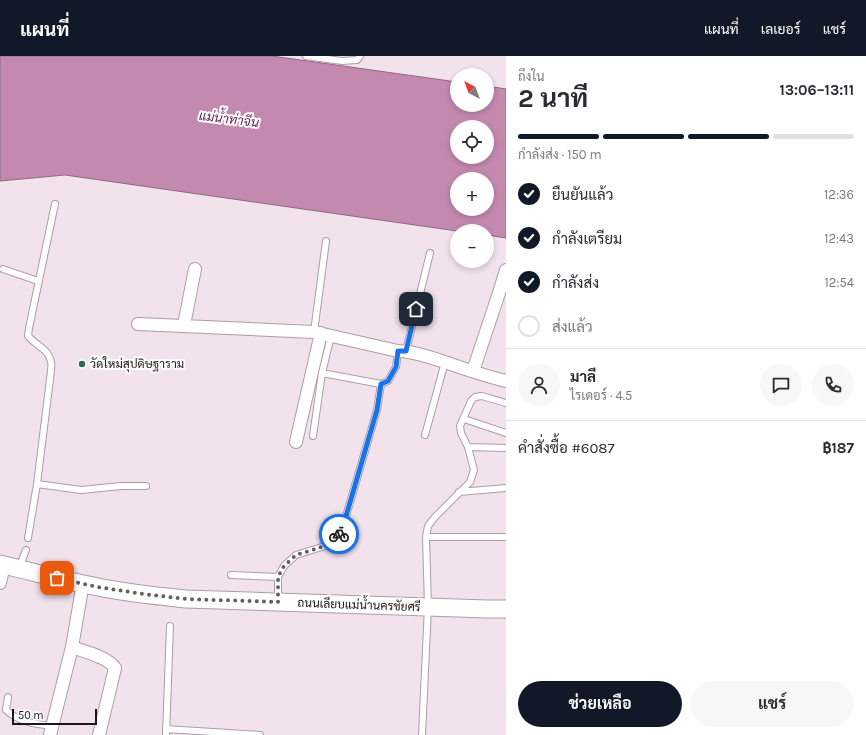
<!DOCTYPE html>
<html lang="th">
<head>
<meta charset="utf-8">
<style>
  :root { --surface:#fff; --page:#f7f7f7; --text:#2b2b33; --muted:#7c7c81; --line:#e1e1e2; --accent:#111827 }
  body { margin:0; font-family:Karla,Sarabun,sans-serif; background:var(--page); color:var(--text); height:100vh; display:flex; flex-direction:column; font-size:15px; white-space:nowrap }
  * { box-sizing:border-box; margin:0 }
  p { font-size:13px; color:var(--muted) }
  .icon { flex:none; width:22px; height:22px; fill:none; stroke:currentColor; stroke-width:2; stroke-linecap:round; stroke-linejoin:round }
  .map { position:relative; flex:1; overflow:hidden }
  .drawer { display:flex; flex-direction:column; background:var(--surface); width:360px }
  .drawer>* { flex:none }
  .needle { width:26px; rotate:319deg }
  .controls { position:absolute; left:450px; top:12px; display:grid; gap:8px }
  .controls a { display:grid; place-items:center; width:44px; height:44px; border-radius:50%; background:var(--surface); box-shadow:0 2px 6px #0003; font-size:20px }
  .scale { position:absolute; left:12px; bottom:10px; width:85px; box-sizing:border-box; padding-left:4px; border:2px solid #1c171a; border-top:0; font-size:11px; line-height:14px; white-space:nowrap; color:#1c171a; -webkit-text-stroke:3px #fff; paint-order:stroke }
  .pin { position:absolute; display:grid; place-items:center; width:34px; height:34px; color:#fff; margin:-17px; border-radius:8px; box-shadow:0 2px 6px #0006 }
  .courier { position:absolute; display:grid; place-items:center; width:40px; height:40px; margin:-20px; border:3px solid #1a73e8; border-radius:50%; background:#fff; color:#222; box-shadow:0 1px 5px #0007 }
  .head em { font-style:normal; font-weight:700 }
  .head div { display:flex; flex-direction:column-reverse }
  .head { display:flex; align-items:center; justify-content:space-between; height:68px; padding:0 12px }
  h1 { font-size:26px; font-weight:700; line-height:30px }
  .bar { display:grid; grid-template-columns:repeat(4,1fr); gap:6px 4px; align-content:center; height:48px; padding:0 12px }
  .bar i { height:5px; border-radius:3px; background:var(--line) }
  .bar .current { background:var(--accent) }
  .bar p { grid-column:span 4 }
  .line { display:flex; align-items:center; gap:10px; padding:0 12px; border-top:1px solid var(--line) }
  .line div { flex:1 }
  .round { display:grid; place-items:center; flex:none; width:42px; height:42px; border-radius:21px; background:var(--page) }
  ol { padding:0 12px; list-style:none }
  li { display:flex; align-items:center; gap:12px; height:44px }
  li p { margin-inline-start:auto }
  li .icon { padding:4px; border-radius:50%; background:var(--accent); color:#fff; stroke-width:4 }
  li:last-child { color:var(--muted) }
  li i { width:22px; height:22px; border:2px solid var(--line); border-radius:50% }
  .action { display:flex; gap:8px; margin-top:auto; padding:8px 12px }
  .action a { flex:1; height:46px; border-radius:24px; background:var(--accent); color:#fff; font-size:16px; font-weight:700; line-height:46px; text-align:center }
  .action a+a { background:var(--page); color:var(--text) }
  header { display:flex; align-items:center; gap:24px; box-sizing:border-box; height:56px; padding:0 20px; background:var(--accent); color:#fff }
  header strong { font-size:19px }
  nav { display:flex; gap:22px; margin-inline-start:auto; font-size:14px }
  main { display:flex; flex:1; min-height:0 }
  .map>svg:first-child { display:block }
  .water { fill:#c389af; stroke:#916782; fill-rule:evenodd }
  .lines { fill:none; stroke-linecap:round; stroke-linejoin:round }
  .service-casing { stroke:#ac9ea6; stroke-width:8 }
  .minor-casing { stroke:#ac9ea6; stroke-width:14 }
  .secondary-casing { stroke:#ac9ea6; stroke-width:19 }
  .service { stroke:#fff; stroke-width:6 }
  .minor { stroke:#fff; stroke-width:12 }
  .secondary { stroke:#fff; stroke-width:17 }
  .done { stroke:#675e63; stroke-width:4; stroke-dasharray:0 7.2 }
  .route { stroke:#1a73e8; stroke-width:5 }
  .poi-dot { fill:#33684e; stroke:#fff; stroke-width:1.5 }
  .labels { text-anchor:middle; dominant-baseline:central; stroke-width:4; stroke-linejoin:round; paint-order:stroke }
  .poi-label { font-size:12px; fill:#1c171a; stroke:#fff; text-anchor:start }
  .street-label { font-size:12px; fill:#1c171a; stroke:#fff }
  .water-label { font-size:13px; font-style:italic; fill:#6a2456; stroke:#fff }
</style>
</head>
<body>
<header>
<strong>แผนที่</strong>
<nav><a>แผนที่</a><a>เลเยอร์</a><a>แชร์</a></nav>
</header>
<main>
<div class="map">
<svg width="506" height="679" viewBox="0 0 506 679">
  <rect width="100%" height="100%" fill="#f1e2eb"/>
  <path class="water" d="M0 0H272L457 26V49H487V30L506 33V182L487 179V175H457L65 119 0 125ZM457 71H487V101H457ZM457 123H487V153H457Z"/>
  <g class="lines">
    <defs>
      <path id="service" d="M306 0 342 5 357 4 360 0
        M3 213 38 225
        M314 276 326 185
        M406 295 430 197
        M322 317 381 328 388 325 396 311 398 295
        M464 363 506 377
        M425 379 445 306
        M313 380 322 317 331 280
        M468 391 506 392
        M37 428 81 434 121 430H146
        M459 436 506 432
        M426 481H506
        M28 482 37 428 51 315C51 312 52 309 51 306 49 293 35 289 28 280L29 272 55 148
        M19 512 26 494
        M231 519 278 521
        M278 544V521L284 510 296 499 325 490 335 485 344 467 377 354 381 328
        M8 641 6 654C18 666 36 668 52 670
        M166 673 260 679
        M166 679 170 570
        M422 679 428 551 426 481 428 470 435 461 470 426 474 414 468 391 461 377 460 370 471 345 475 341 482 340 506 347"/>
      <path id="minor" d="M138 268 314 276 398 295C409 295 419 298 429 301 455 309 480 319 506 325
        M184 269 195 213
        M473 315 498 240 506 214
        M296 386 321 277
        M0 527 4 509
        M72 591C85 596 108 601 115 612L99 679
        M50 679 72 591 83 527"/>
      <path id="secondary" d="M0 508C33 516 65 525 98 531 127 537 157 540 186 543L487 553H506"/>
    </defs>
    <use href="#service" class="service-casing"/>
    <use href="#minor" class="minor-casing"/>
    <use href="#secondary" class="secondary-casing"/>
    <use href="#service" class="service"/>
    <use href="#minor" class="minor"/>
    <use href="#secondary" class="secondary"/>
  </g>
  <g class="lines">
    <path class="done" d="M57 522 98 531 143 538 186 543 278 546V521L284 510 296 499 325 490 335 486 339 478"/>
    <path class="route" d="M339 478 344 467 377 354 381 328 388 325 396 311 398 295H406L416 253"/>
  </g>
  <circle class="poi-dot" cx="82" cy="308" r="4"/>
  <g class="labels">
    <g class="poi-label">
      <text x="90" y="308">วัดใหม่สุปดิษฐาราม</text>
    </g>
    <g class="street-label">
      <text transform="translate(359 549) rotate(2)">ถนนเลียบแม่น้ำนครชัยศรี</text>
    </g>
    <g class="water-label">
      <text transform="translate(229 63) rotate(7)">แม่น้ำท่าจีน</text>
    </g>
  </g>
</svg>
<div class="controls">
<a><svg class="needle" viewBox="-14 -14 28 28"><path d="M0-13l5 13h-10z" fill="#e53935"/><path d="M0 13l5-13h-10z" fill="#7c7c81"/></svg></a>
<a><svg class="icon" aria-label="locate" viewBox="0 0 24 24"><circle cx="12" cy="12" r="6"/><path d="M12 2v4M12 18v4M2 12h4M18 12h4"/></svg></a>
<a>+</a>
<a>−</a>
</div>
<div class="scale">50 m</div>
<div class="pin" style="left:57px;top:522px;background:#ea580c"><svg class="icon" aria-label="bag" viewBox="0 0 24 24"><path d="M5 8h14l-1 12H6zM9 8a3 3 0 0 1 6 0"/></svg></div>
<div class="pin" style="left:416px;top:253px;background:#1f2937"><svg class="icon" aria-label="home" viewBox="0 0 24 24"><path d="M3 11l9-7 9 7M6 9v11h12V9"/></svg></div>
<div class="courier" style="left:339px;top:478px"><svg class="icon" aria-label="bike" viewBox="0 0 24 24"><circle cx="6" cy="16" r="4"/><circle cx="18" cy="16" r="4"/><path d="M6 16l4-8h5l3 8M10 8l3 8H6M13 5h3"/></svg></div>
</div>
<section class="drawer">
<div class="head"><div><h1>2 นาที</h1><p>ถึงใน</p></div><em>13:06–13:11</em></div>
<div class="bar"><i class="current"></i><i class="current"></i><i class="current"></i><i></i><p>กำลังส่ง · 150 m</p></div>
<ol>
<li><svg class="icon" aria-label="check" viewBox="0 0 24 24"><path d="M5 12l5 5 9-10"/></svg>ยืนยันแล้ว<p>12:36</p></li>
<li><svg class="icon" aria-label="check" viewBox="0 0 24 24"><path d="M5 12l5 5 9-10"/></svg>กำลังเตรียม<p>12:43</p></li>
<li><svg class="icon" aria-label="check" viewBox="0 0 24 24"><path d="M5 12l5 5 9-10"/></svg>กำลังส่ง<p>12:54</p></li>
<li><i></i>ส่งแล้ว</li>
</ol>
<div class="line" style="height:72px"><a class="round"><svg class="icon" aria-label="person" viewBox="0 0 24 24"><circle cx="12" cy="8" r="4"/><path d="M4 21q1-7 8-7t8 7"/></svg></a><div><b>มาลี</b><p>ไรเดอร์ · 4.5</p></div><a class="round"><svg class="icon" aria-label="chat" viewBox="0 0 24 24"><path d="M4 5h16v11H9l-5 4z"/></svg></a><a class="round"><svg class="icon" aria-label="phone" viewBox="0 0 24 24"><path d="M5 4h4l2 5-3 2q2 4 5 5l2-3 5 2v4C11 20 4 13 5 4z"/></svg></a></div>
<div class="line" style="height:52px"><div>คำสั่งซื้อ #6087</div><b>฿187</b></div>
<div class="action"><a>ช่วยเหลือ</a><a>แชร์</a></div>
</section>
</main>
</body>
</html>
